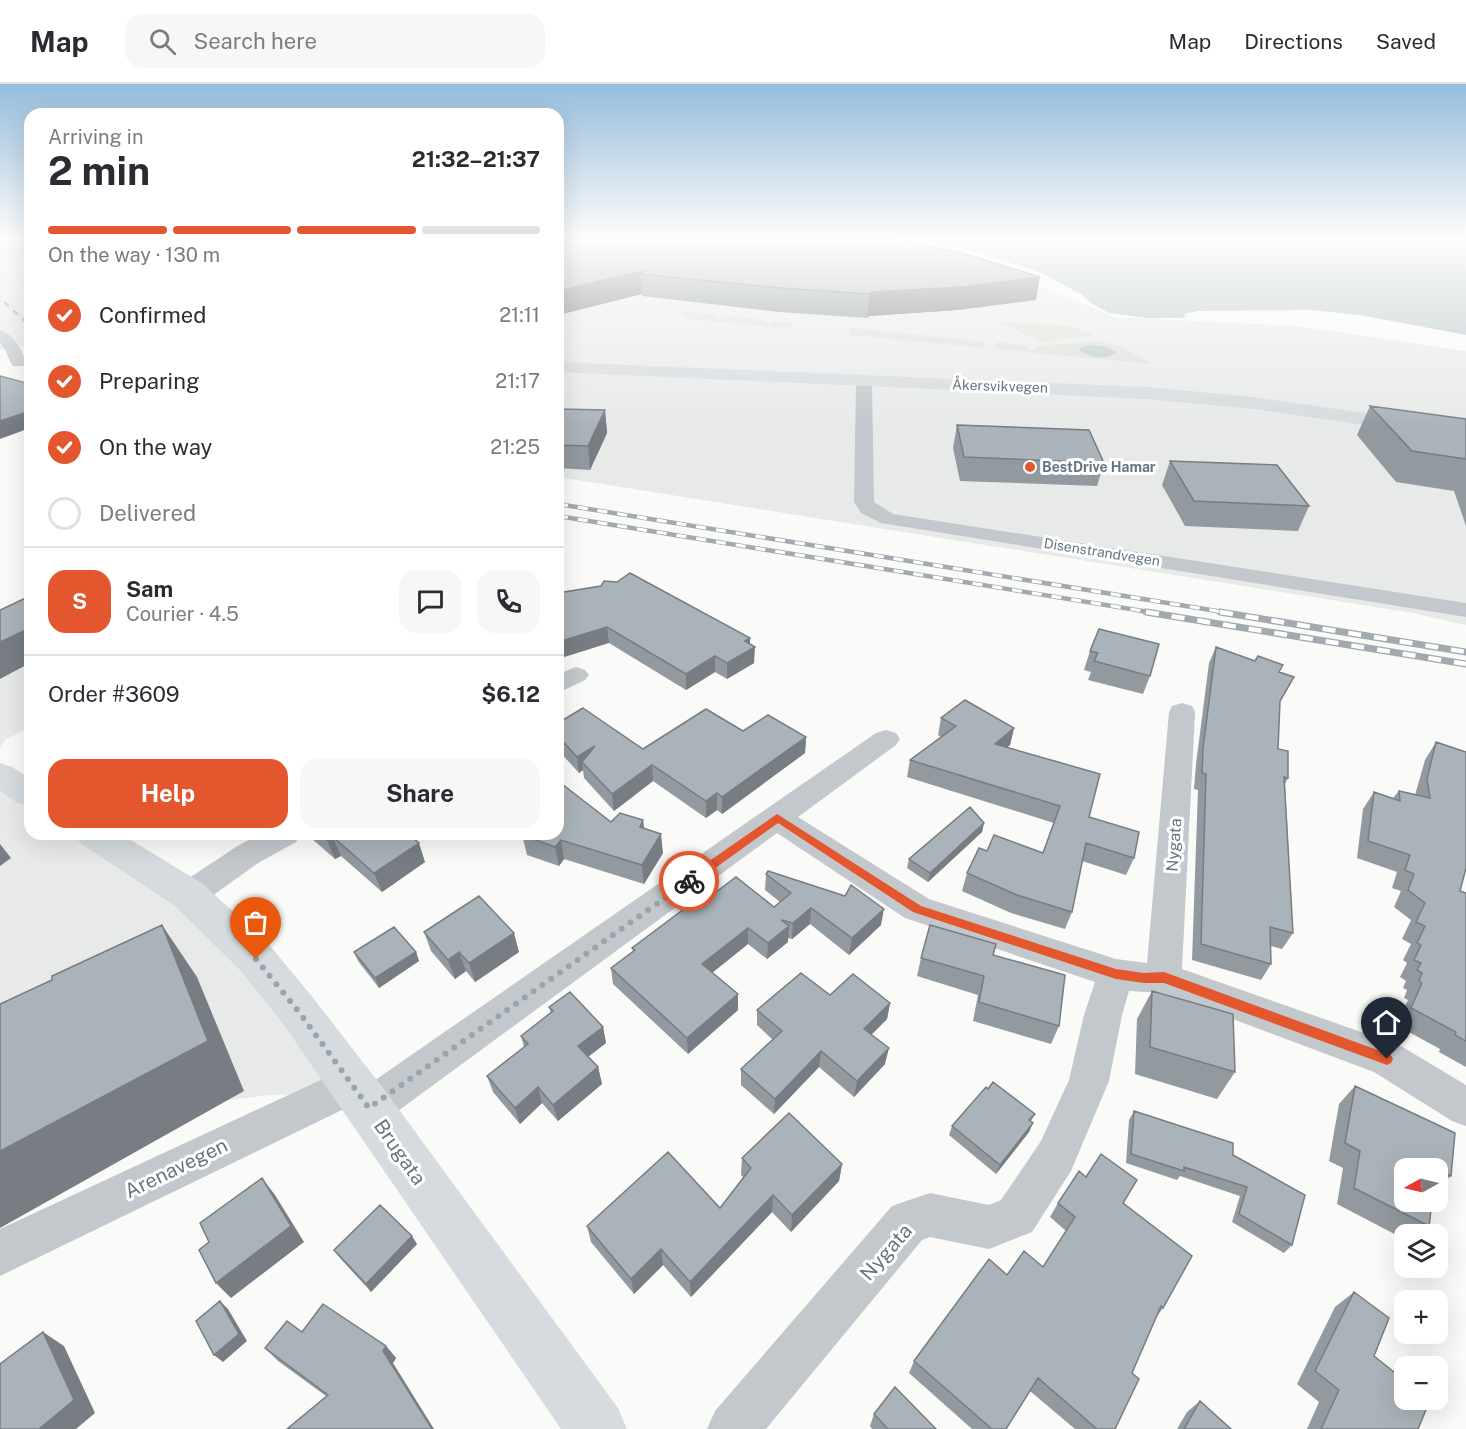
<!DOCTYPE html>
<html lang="en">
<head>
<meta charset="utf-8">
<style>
  :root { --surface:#fff; --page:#f7f7f7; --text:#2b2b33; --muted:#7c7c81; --line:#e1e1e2; --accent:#e4572e }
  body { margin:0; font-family:"Public Sans",sans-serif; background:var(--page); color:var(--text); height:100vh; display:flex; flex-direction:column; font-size:22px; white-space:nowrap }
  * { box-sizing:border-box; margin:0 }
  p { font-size:20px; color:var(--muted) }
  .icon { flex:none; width:33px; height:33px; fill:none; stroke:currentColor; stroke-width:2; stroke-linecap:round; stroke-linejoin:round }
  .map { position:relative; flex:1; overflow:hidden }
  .side { position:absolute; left:24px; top:24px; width:540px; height:732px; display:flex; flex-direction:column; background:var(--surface); border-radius:18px; box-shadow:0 6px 24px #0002 }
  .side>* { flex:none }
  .needle { width:39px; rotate:262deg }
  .tools { position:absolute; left:1394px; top:1074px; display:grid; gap:12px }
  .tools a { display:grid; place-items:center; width:54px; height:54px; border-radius:12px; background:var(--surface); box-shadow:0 6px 24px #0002; font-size:30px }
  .pin { position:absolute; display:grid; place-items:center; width:51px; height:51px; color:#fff; margin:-62px -26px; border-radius:50% 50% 50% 0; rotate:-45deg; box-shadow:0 0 6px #0007 }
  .pin .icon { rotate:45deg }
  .courier { position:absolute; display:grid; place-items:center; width:60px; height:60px; margin:-30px; border:4px solid #e4572e; border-radius:50%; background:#fff; color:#222; box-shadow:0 2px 8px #0007 }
  .headline em { font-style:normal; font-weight:700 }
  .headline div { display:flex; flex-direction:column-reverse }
  .headline { display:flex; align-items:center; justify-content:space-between; height:102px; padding:0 24px }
  h1 { font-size:39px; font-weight:700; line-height:45px }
  .bar { display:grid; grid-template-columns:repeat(4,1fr); gap:9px 6px; align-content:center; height:72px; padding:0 24px }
  .bar i { height:8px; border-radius:4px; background:var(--line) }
  .bar .current { background:var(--accent) }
  .bar p { grid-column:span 4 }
  .line { display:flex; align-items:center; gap:15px; padding:0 24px; border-top:2px solid var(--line) }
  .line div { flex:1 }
  .round { display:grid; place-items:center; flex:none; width:63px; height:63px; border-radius:18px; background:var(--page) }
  ol { padding:0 24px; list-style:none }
  li { display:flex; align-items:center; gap:18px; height:66px }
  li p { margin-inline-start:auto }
  li .icon { padding:6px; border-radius:50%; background:var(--accent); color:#fff; stroke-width:4 }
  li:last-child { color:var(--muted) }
  li i { width:33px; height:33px; border:3px solid var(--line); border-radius:50% }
  .action { display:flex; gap:12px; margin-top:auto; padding:12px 24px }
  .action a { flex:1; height:69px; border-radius:18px; background:var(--accent); color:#fff; font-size:24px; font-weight:700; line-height:69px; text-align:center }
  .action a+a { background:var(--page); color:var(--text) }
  header { display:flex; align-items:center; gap:36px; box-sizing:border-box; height:84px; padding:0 30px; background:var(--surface); border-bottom:2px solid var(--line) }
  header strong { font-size:28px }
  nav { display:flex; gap:33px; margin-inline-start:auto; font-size:21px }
  .search { width:420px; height:54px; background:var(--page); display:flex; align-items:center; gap:15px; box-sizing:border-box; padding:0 21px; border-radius:18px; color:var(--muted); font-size:22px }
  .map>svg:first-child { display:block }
  .built { fill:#e8e9e9 }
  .green { fill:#dadfd7 }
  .water { fill:#bbc7cb }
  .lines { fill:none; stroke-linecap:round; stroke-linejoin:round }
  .street { fill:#c3c8cc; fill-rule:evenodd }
  .secondary { fill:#d6dbdf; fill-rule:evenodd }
  .primary { fill:#d6dbdf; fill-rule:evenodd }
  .rail-far2-casing { stroke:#a2aab0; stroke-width:3 }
  .rail-far1-casing { stroke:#a2aab0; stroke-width:4.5 }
  .rail-casing { stroke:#a2aab0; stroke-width:7 }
  .rail-far2 { stroke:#fff; stroke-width:2; stroke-dasharray:6; stroke-linecap:butt }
  .rail-far1 { stroke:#fff; stroke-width:3; stroke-dasharray:10; stroke-linecap:butt }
  .rail { stroke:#fff; stroke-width:4.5; stroke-dasharray:13; stroke-linecap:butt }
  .wall { fill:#929a9f }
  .shaded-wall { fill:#777d82 }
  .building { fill:#aab3b9; stroke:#777d82; stroke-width:1.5 }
  .route { fill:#e4572e }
  .done { stroke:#99a4ac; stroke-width:6; stroke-dasharray:0 10.8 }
  .poi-dot { fill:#e4572e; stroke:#fff; stroke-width:2 }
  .labels { text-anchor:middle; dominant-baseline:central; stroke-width:6; stroke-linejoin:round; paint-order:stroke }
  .far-street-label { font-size:14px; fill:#657683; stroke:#fff }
  .far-poi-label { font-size:14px; font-weight:bold; fill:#657683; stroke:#fff; text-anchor:start }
  .street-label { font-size:16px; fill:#657683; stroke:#fff }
  .near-street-label { font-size:20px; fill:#657683; stroke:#fff }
</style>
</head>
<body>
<header>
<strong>Map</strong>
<div class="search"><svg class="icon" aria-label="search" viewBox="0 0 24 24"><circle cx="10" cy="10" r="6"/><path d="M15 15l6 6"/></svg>Search here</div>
<nav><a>Map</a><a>Directions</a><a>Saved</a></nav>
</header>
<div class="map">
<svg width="1466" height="1345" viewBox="0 0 1466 1345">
  <rect width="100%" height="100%" fill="#fafaf8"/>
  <path class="built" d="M590 155H799L1023 195 1115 233 1297 242 1466 267V541L1413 529 558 393V158Z
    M0 171 30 172V261L0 266Z
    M30 542V643L5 656 0 665V559Z
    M0 684 30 702V750H109L165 784 354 1009 269 1011 174 1023 0 1104Z"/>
  <path class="green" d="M688 228 716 231 713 234 720 235 723 232 767 236 765 239 771 240 774 237 794 239 789 245 689 235 679 230Z
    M998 238 1071 242 1094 251 1043 258Z
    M852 244 986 258 983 264 848 251Z
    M996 258 1029 262V266H1035L1037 262 1094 257 1108 259 1126 265 1152 280 995 265Z"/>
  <path class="water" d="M920 155H1466V251L1360 231 1311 226 1198 227 1184 230 1185 234H1148L1109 229 1091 219 1081 210 1041 189 986 170Z
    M1088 261 1108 263 1117 269C1103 276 1091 274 1078 265Z"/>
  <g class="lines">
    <path class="street" d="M0 246C13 250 23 266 26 279L23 282H13C7 274 8 268 0 259Z
      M864 292 872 297 874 418 893 430 1466 519V533L881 439 861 429 854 418 856 297Z
      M576 583 585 586 589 591 585 596 558 609V590Z
      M1182 619 1192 622 1195 628 1182 885 1401 962 1466 1001V1042L1452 1037 1374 988 1163 909 1129 907 1122 931 1109 997 1071 1087 1032 1148 989 1165 930 1153 922 1156 766 1345H707L715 1327 892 1122 930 1109 989 1121 1001 1116 1041 1057 1069 996 1084 931 1095 898 905 834 777 749 383 1038 369 1043 355 1038 350 1022 0 1192V1145L338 988 352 982 366 988 371 999 876 649 886 646 896 649 900 655 896 661 798 733 929 815 1116 875 1147 879 1169 628 1172 622Z
      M259 750H301L296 758 258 779 201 820 189 824 177 820 172 811 177 802 236 763Z"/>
    <path class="secondary" d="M0 164H30V172H0Z
      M558 278 1146 303 1254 313 1466 344V356L1254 325 1146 315 558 288Z"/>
    <path class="primary" d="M0 679 12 683 30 694V722L18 719 0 707Z
      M75 750H121L203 800 271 863 314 915 386 1008 618 1324 627 1345H561L284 941 241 887 175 822 80 759Z"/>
    <defs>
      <path id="rail-far2" d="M0 214 30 242"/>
      <path id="rail-far1" d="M558 420 1229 529
        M558 432 1155 529"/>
      <path id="rail" d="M1146 528 1466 580
        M1220 528 1466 568"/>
    </defs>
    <use href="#rail-far2" class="rail-far2-casing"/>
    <use href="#rail-far1" class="rail-far1-casing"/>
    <use href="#rail" class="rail-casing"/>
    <use href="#rail-far2" class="rail-far2"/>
    <use href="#rail-far1" class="rail-far1"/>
    <use href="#rail" class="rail"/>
  </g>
  <path class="wall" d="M558 155 1036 216 957 226 869 232 867 234 779 228 642 212V210L558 231Z
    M1370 322 1466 335V442L1454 407 1396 398 1357 351Z
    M558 325 605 326 607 349 590 386 558 384Z
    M957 341 1104 379 1097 402 960 397 953 364Z
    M1170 377 1309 422 1298 447 1185 442 1162 401Z
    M558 509 750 554V560L754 579 727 595 715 588 686 606 609 559Z
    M1099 545 1150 592 1143 610 1088 596 1091 588 1084 586 1090 567Z
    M1216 563 1280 588V618L1278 665 1288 694 1285 700 1293 849 1282 865 1271 862V880L1261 896 1192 876 1198 706 1194 705 1196 680 1209 579Z
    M941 634 1014 644 1010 661 1007 663 1089 733 1134 774 1126 791 1082 777 1072 828 1065 845 1011 829 962 807 967 789 987 767 1043 769 1054 739 907 693 910 676 941 653 938 651Z
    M558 639 643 665 743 647 806 653 805 669 722 730 717 726 706 734 653 697 614 727 584 694 583 686 579 689 558 666Z
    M1436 658 1460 807 1466 809V983L1439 968 1440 965 1396 941 1408 916 1404 914 1407 906 1403 904 1406 897 1400 893 1407 879 1403 876 1411 860 1402 855 1411 836 1394 823 1401 807 1392 804 1397 788 1357 774 1363 725 1374 708 1393 714 1399 707 1415 711 1425 676Z
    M643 736 644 744 663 769 644 800 564 775 559 782 527 771 522 751 611 738Z
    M984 739 982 748 928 798 907 784 909 775Z
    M309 750H408L425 778 382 808 341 772 335 775 311 754Z
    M766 790 881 841 849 871 810 840 792 855 788 854V858L767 875 748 860 712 889 738 926 688 970 613 900 611 884 633 867 632 864 704 817 774 823 780 818 765 806Z
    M424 848 519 868 475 898 466 887 455 895 431 867Z
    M354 868H416L419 877 379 904 358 877Z
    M993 871 1059 942 1051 960 973 937 978 911 917 892 921 874Z
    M1152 907 1235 988 1217 1015 1135 990 1137 935Z
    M830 911 890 919 887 935 871 951 885 980 854 1013 819 983 774 1030 741 1001V985L773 956 757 941V926Z
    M549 923 603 943 606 959 588 973 598 983 602 1000 558 1037 542 1019 520 1040 493 1008 487 992 524 963 521 952 551 929Z
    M1355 1002 1451 1092 1437 1104V1084H1404L1429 1142 1419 1150H1404V1155L1337 1120 1343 1084 1329 1077 1339 1020Z
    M988 1005 1035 1030 1031 1037 1029 1048 996 1090 949 1051 952 1042Z
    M1134 1027 1233 1071 1292 1161 1284 1169 1232 1138 1240 1112 1180 1092 1177 1096 1126 1079 1129 1036Z
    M742 1074 842 1080 839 1097 791 1148 772 1128 691 1213 663 1181 634 1210 591 1158 587 1142 720 1124 743 1093 741 1091Z
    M1058 1119H1123L1163 1224 1157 1232 1132 1289 1115 1345H1075L1030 1307 1006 1345H972L909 1289 914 1277 1007 1191 1043 1183 1066 1147 1050 1133Z
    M417 1160 371 1208 340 1174 334 1166Z
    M1354 1208 1374 1272 1418 1345H1307L1319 1318 1297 1300 1335 1223Z
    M302 1248 386 1262 396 1274 393 1279 326 1312 278 1277 265 1264Z
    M1200 1317 1231 1345H1177L1187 1328Z
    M874 1330 936 1345H872L870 1342Z"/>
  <path class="shaded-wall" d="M646 186 640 190 642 210 558 231V207Z
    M1040 193 1036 216 957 226 869 232 867 234 869 210 871 208Z
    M605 326 607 349 590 386 588 362Z
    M30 327V344L0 355V337Z
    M607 543 609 559 558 575V558Z
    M30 544V579L0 595V558Z
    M750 554V566L755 563 754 579 727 595V579L745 557Z
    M715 572V588L686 606V590Z
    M1014 644 1010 661 990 677 995 660Z
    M806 653 805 669 722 730V713Z
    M595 662 582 678 583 686 579 689 577 673Z
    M652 681 653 697 614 727 612 710Z
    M717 709V726L706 734V717Z
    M643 736 645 755 640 743Z
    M984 739 982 748 928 798 930 789Z
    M661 750 663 769 644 800 642 781Z
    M333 753 341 772 335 775 327 756Z
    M561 756 564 775 559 782 555 763Z
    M419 759 425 778 382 808 374 789Z
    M0 760 11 774 0 782Z
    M811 824 810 840 792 855 793 839Z
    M884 825 881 841 849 871 852 854Z
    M162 841 197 893 244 1007 0 1144V1067Z
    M789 842 788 858 767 875 768 859Z
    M748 844V860L703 896 702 880Z
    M514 849 519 868 475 898 469 879Z
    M416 868 419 877 379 904 375 894Z
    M459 868 466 887 455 895 448 876Z
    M738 910V926L688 970 687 954Z
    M890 919 887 935 861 961 864 945Z
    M603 943 606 959 581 978 578 962Z
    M889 964 885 980 854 1013 857 997Z
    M821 967 819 983 774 1030 775 1015Z
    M598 983 602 1000 558 1037 553 1021Z
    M538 1003 542 1019 520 1040 515 1024Z
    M1033 1039 1029 1048 996 1090 1000 1081Z
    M842 1080 839 1097 791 1148 792 1131Z
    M262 1094 275 1111 304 1158 231 1214 216 1199Z
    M773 1111 772 1128 691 1213 690 1198Z
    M412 1152 417 1160 371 1208 366 1200Z
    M661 1165 663 1181 634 1210 631 1195Z
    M220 1217 228 1225 247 1257 223 1278 214 1271Z
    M43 1248 64 1262 95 1329 76 1345H39Z
    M386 1262 396 1274 393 1279 434 1345H432L383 1267Z"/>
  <path class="building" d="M558 155H887L909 157 972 172 1040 193 961 203 871 208 869 210 780 204 640 190 646 186 558 207Z
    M0 292 30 300V304H28L30 305V327L0 337Z
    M1370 322 1466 335V375L1412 367Z
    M558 325 605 326 588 362 558 361Z
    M957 341 1089 346 1104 379 964 373Z
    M1170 377 1277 381 1309 422 1194 417Z
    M630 489 750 554 745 557 755 563 727 579 715 572 686 590 607 543 558 558V509L601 502 604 497 617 498Z
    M30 512V544L0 558V526Z
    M1099 545 1159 560 1150 592 1094 577 1098 569 1090 567Z
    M1216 563 1255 577 1258 572 1283 581 1279 588 1294 593 1280 617 1278 665 1288 667V694L1284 693 1293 849 1270 843 1271 880 1201 860 1206 690 1202 689 1203 664Z
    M965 616 1014 644 995 660 1100 690 1089 733 1139 748 1134 774 1086 759 1072 828 1017 811 967 789 979 764 987 767 994 751 1043 769 1060 722 910 676 956 642 941 634Z
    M583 624 643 665 706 625 743 647 768 631 806 653 722 713 717 709 706 717 652 681 612 710 582 678 595 662 577 673 558 652V639Z
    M1436 658 1466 668V784L1460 807 1466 809V957L1455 951 1456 948 1411 924 1422 899 1419 897 1422 889 1417 886 1421 879 1414 876 1421 861 1417 859 1425 842 1416 838 1425 819 1408 806 1414 790 1405 786 1410 771 1368 757 1374 708 1400 717 1399 707 1430 714 1427 695Z
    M562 700 611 738 620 729 643 736 640 743 661 750 642 781 561 756 555 763 522 751 523 750H558V706Z
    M970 723 984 739 930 789 909 775Z
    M320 750H408L419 759 374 789 333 753 327 756Z
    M768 787 845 812 851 801 884 825 852 854 811 824 793 839 781 836 789 842 768 859 748 844 702 880 738 910 687 954 611 884 635 866 632 864 700 813 704 817 736 793 774 823 791 809 766 790Z
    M479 812 514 849 469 879 459 868 448 876 424 848Z
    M162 841 208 957 0 1067V920L52 896V892Z
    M930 841 996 860 993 871 1065 891 1059 942 979 918 984 892 921 874Z
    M394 843 416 868 375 894 354 868Z
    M801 889 830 911 853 890 890 919 864 945 889 964 857 997 821 967 775 1015 741 985 782 947 757 926Z
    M1152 907 1233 930 1235 988 1150 963Z
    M570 908 603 943 578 962 598 983 553 1021 538 1003 515 1024 487 992 528 960 521 952 553 927 549 923Z
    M993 998 1035 1030 1029 1036 1033 1039 1000 1081 952 1042 986 1003 988 1005Z
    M1355 1002 1455 1049 1451 1092 1437 1086V1084H1404V1118H1432L1429 1142 1354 1104 1360 1067 1345 1059Z
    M1134 1027 1233 1059V1071L1305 1111 1292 1161 1239 1130 1247 1103 1184 1083V1087L1131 1070Z
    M789 1029 842 1080 792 1131 773 1111 690 1198 661 1165 631 1195 587 1142 668 1068 720 1124 751 1084 742 1074Z
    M1101 1070 1137 1096 1123 1119 1192 1172 1163 1224 1161 1222 1132 1289 1139 1295 1115 1345H1097L1038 1294 1006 1345H992L914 1277 989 1175 1007 1191 1024 1167 1043 1183 1075 1133 1058 1119 1079 1087 1086 1093Z
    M262 1094 291 1142 216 1199 199 1166 209 1158 200 1139Z
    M380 1121 412 1152 366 1200 334 1166Z
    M1354 1208 1389 1234 1374 1272 1404 1296V1316H1430L1418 1345H1321L1339 1306 1315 1287Z
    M220 1217 239 1250 214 1271 196 1237Z
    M323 1220 386 1262 383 1267 432 1345H287L328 1311 265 1264 287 1237 302 1248Z
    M43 1248 74 1316 39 1345H0V1280Z
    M895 1303 936 1345H888L874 1330Z
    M1200 1317 1231 1345H1184Z"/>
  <linearGradient id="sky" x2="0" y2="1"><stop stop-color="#96bcdc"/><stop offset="0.45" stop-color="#fdfdfc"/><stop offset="1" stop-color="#fdfdfc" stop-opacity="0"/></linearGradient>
  <rect width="1466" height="343" fill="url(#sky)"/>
  <path class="route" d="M777 730 921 822 1116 885 1144 889 1164 888 1391 971 1393 975 1391 979 1387 981 1164 899H1144L1116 895 913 828 778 739 693 800H685V794Z"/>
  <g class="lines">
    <path class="done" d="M256 875 299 928 369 1024 689 797"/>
  </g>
  <circle class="poi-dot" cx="1030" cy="383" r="6"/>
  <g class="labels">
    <g class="far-street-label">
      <text transform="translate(1000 302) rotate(2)">Åkersvikvegen</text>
      <text transform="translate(1102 468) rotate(9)">Disenstrandvegen</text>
    </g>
    <g class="far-poi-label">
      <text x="1042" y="383">BestDrive Hamar</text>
    </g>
    <g class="street-label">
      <text transform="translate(1174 761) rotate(-86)">Nygata</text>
    </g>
    <g class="near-street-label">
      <text transform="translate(400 1068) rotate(55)">Brugata</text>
      <text transform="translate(176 1084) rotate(-26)">Arenavegen</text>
      <text transform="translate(886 1168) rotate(-49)">Nygata</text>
    </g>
  </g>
</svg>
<div class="tools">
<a><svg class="needle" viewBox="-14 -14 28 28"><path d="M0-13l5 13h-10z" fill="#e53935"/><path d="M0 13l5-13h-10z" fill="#7c7c81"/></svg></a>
<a><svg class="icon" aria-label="layers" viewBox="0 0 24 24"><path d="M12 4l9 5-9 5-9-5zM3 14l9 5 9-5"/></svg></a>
<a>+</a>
<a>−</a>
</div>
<div class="pin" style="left:256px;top:875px;background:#ea580c"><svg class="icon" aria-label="bag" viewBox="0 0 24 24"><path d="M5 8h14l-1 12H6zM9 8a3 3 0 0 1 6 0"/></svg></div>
<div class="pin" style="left:1387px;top:975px;background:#1f2937"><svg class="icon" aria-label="home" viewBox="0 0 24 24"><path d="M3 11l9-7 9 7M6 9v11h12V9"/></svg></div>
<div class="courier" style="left:689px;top:797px"><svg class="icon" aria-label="bike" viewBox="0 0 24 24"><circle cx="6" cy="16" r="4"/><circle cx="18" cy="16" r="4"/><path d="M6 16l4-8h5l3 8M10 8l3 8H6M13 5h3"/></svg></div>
<section class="side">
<div class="headline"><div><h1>2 min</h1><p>Arriving in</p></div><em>21:32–21:37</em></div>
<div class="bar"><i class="current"></i><i class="current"></i><i class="current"></i><i></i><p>On the way · 130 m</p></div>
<ol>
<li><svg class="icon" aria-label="check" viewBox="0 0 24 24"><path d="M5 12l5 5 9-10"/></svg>Confirmed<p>21:11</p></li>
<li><svg class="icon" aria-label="check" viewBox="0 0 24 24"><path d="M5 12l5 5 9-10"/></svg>Preparing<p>21:17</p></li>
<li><svg class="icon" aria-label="check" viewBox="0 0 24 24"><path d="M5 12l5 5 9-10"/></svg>On the way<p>21:25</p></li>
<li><i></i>Delivered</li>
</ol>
<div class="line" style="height:108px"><b class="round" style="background:var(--accent);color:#fff">S</b><div><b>Sam</b><p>Courier · 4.5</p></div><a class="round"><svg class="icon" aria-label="chat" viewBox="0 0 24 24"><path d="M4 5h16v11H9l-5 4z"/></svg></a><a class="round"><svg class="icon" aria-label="phone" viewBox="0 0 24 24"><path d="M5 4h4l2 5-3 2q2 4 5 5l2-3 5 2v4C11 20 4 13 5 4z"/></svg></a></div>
<div class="line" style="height:78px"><div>Order #3609</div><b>$6.12</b></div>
<div class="action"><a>Help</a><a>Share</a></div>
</section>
</div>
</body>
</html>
